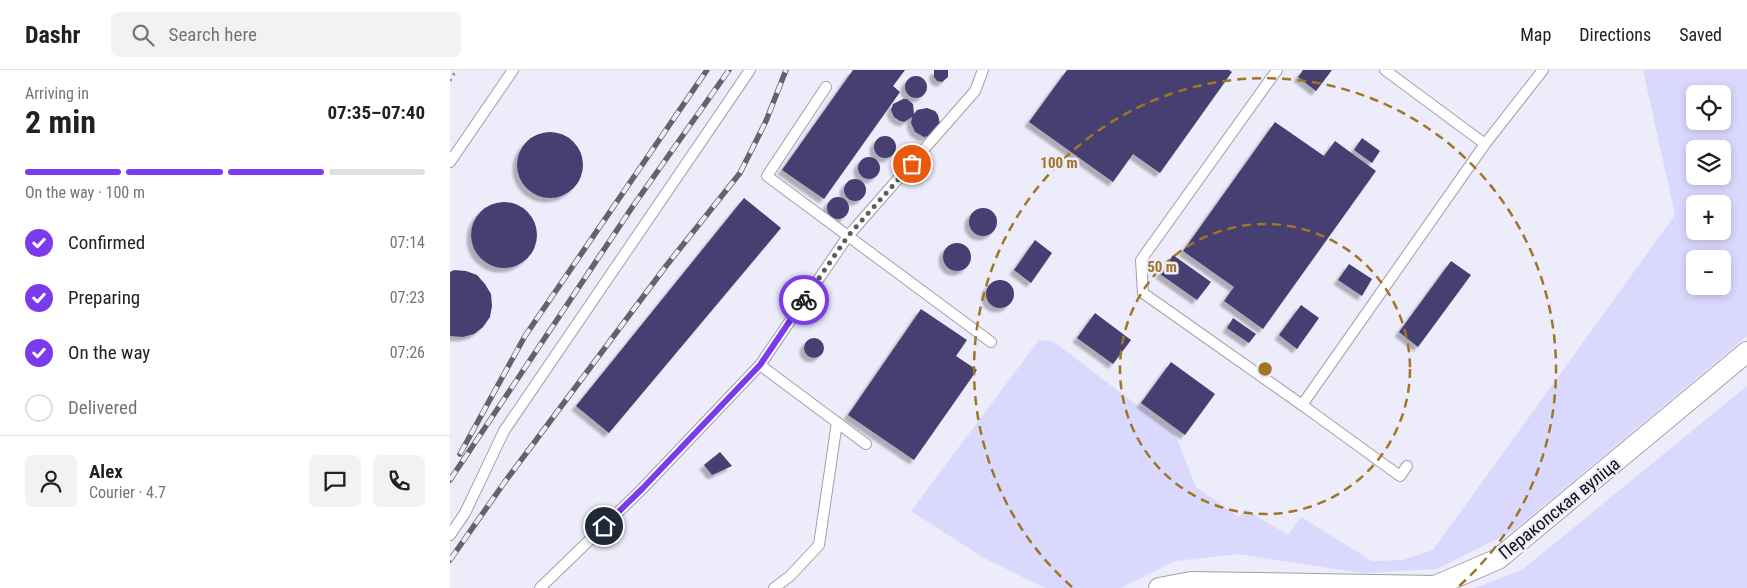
<!DOCTYPE html>
<html lang="en">
<head>
<meta charset="utf-8">
<style>
  :root { --surface:#fff; --page:#f2f2f2; --text:#202124; --muted:#757577; --line:#e0e0e0; --accent:#7c3aed }
  body { margin:0; font-family:"Roboto Condensed",sans-serif; background:var(--page); color:var(--text); height:100vh; display:flex; flex-direction:column; font-size:19px; white-space:nowrap }
  * { box-sizing:border-box; margin:0 }
  p { font-size:16px; color:var(--muted) }
  .icon { flex:none; width:28px; height:28px; fill:none; stroke:currentColor; stroke-width:2; stroke-linecap:round; stroke-linejoin:round }
  .map { position:relative; flex:1; overflow:hidden }
  .side { display:flex; flex-direction:column; background:var(--surface); width:450px }
  .side>* { flex:none }
  .tools { position:absolute; left:1236px; top:15px; display:grid; gap:10px }
  .tools a { display:grid; place-items:center; width:45px; height:45px; border-radius:8px; background:var(--surface); box-shadow:0 2px 8px #0003; font-size:25px }
  .pin { position:absolute; display:grid; place-items:center; width:42px; height:42px; color:#fff; margin:-21px; border:2px solid #fff; border-radius:50%; box-shadow:0 1px 5px #0007 }
  .courier { position:absolute; display:grid; place-items:center; width:50px; height:50px; margin:-25px; border:4px solid #7c3aed; border-radius:50%; background:#fff; color:#222; box-shadow:0 1px 6px #0007 }
  .summary em { font-style:normal; font-weight:700 }
  .summary div { display:flex; flex-direction:column-reverse }
  .summary { display:flex; align-items:center; justify-content:space-between; height:85px; padding:0 25px }
  h1 { font-size:32px; font-weight:700; line-height:38px }
  .bar { display:grid; grid-template-columns:repeat(4,1fr); gap:8px 5px; align-content:center; height:60px; padding:0 25px }
  .bar i { height:6px; border-radius:4px; background:var(--line) }
  .bar .selected { background:var(--accent) }
  .bar p { grid-column:span 4 }
  .line { display:flex; align-items:center; gap:12px; padding:0 25px; border-top:1px solid var(--line) }
  .line div { flex:1 }
  .round { display:grid; place-items:center; flex:none; width:52px; height:52px; border-radius:8px; background:var(--page) }
  ol { padding:0 25px; list-style:none }
  li { display:flex; align-items:center; gap:15px; height:55px }
  li p { margin-inline-start:auto }
  li .icon { padding:5px; border-radius:50%; background:var(--accent); color:#fff; stroke-width:4 }
  li:last-child { color:var(--muted) }
  li i { width:28px; height:28px; border:2px solid var(--line); border-radius:50% }
  header { display:flex; align-items:center; gap:30px; box-sizing:border-box; height:70px; padding:0 25px; background:var(--surface); border-bottom:1px solid var(--line) }
  header strong { font-size:24px }
  nav { display:flex; gap:28px; margin-inline-start:auto; font-size:18px }
  .search { width:350px; height:45px; background:var(--page); display:flex; align-items:center; gap:12px; box-sizing:border-box; padding:0 18px; border-radius:8px; color:var(--muted); font-size:19px }
  main { display:flex; flex:1; min-height:0 }
  .map>svg:first-child { display:block }
  .green { fill:#dad8fd; fill-rule:evenodd }
  .building { fill:#453f71; filter:url(#shadow) }
  .lines { fill:none; stroke-linecap:round; stroke-linejoin:round }
  .service-casing { stroke:#a1a0ac; stroke-width:12 }
  .minor-casing { stroke:#a1a0ac; stroke-width:22 }
  .path { stroke:#9b9aa4; stroke-width:3; stroke-dasharray:2.5 4; stroke-linecap:butt }
  .service { stroke:#fff; stroke-width:10 }
  .minor { stroke:#fff; stroke-width:20 }
  .rail-casing { stroke:#63636b; stroke-width:5.5 }
  .rail { stroke:#edecfa; stroke-width:4; stroke-dasharray:11; stroke-linecap:butt }
  .done { stroke:#5c5c63; stroke-width:5; stroke-dasharray:0 9 }
  .route { stroke:#7c3aed; stroke-width:6 }
  .ring { fill:none; stroke:#a07525; stroke-width:2.5; stroke-dasharray:9 6 }
  .labels { text-anchor:middle; dominant-baseline:central; stroke-width:5; stroke-linejoin:round; paint-order:stroke }
  .street-label { font-size:18px; fill:#0e0e12; stroke:#edecfa }
  .centre { fill:#a07525; stroke:#edecfa; stroke-width:2.5 }
  .ring-label { font-size:15px; text-anchor:middle; font-weight:bold; fill:#a07525; stroke:#edecfa; stroke-width:5; stroke-linejoin:round; paint-order:stroke }
</style>
</head>
<body>
<header>
<strong>Dashr</strong>
<div class="search"><svg class="icon" aria-label="search" viewBox="0 0 24 24"><circle cx="10" cy="10" r="6"/><path d="M15 15l6 6"/></svg>Search here</div>
<nav><a>Map</a><a>Directions</a><a>Saved</a></nav>
</header>
<main>
<section class="side">
<div class="summary"><div><h1>2 min</h1><p>Arriving in</p></div><em>07:35–07:40</em></div>
<div class="bar"><i class="selected"></i><i class="selected"></i><i class="selected"></i><i></i><p>On the way · 100 m</p></div>
<ol>
<li><svg class="icon" aria-label="check" viewBox="0 0 24 24"><path d="M5 12l5 5 9-10"/></svg>Confirmed<p>07:14</p></li>
<li><svg class="icon" aria-label="check" viewBox="0 0 24 24"><path d="M5 12l5 5 9-10"/></svg>Preparing<p>07:23</p></li>
<li><svg class="icon" aria-label="check" viewBox="0 0 24 24"><path d="M5 12l5 5 9-10"/></svg>On the way<p>07:26</p></li>
<li><i></i>Delivered</li>
</ol>
<div class="line" style="height:90px"><a class="round"><svg class="icon" aria-label="person" viewBox="0 0 24 24"><circle cx="12" cy="8" r="4"/><path d="M4 21q1-7 8-7t8 7"/></svg></a><div><b>Alex</b><p>Courier · 4.7</p></div><a class="round"><svg class="icon" aria-label="chat" viewBox="0 0 24 24"><path d="M4 5h16v11H9l-5 4z"/></svg></a><a class="round"><svg class="icon" aria-label="phone" viewBox="0 0 24 24"><path d="M5 4h4l2 5-3 2q2 4 5 5l2-3 5 2v4C11 20 4 13 5 4z"/></svg></a></div>
</section>
<div class="map">
<svg width="1297" height="518" viewBox="0 0 1297 518">
  <defs>
    <filter id="shadow"><feDropShadow dx="-4.5" dy="4.5" stdDeviation="1" flood-color="#0004"/></filter>
  </defs>
  <rect width="100%" height="100%" fill="#edecfa"/>
  <path class="green" d="M1193 0H1297V266L1063 461 987 499 912 503 788 484 725 491 671 518H595L534 488 461 441 589 270 604 272 725 364 746 417 789 447 795 439 838 465 851 447 922 491 953 490 983 480 1225 145ZM1245 24H1272V51H1245ZM1245 79H1272V106H1245ZM1245 134H1272V161H1245ZM1245 189H1272V216H1245Z
    M1297 316V518H1025L1072 500Z"/>
  <path class="building" d="M403 0H455L443 16 450 22 374 129 332 100Z
    M484 0H498V7L492 12 487 11 484 7Z
    M617 0H779L782 2 710 103 683 84 663 112 579 52Z
    M853 0H882L866 21 848 7Z
    M455 17a11 11 0 1 1 22 0a11 11 0 1 1-22 0Z
    M453 29H457L463 34 464 44 467 40 477 38 485 41 488 45 490 54 483 65 474 67 465 62 461 53 462 47 454 52 450 51 444 47 441 40 443 34Z
    M825 52 874 86 885 71 926 101 813 259 774 231 784 217 733 181Z
    M67 95a33 33 0 1 1 66 0a33 33 0 1 1-66 0Z
    M424 77a11 11 0 1 1 22 0a11 11 0 1 1-22 0Z
    M912 68 930 81 922 93 904 80Z
    M408 98a11 11 0 1 1 22 0a11 11 0 1 1-22 0Z
    M394 120a11 11 0 1 1 22 0a11 11 0 1 1-22 0Z
    M377 138a11 11 0 1 1 22 0a11 11 0 1 1-22 0Z
    M294 128 331 158 159 363 126 336Z
    M21 165a33 33 0 1 1 66 0a33 33 0 1 1-66 0Z
    M519 152a14 14 0 1 1 28 0a14 14 0 1 1-28 0Z
    M585 170 602 183 581 213 564 200Z
    M493 187a14 14 0 1 1 28 0a14 14 0 1 1-28 0Z
    M723 185 761 212 747 230 710 204Z
    M1001 191 1021 205 968 277 949 262Z
    M899 194 922 209 912 226 888 210Z
    M4 200 16 201 27 205 35 214 41 224 42 236 40 247 33 257 24 264 13 267 0 266V202Z
    M536 224a14 14 0 1 1 28 0a14 14 0 1 1-28 0Z
    M851 235 869 248 847 279 829 265Z
    M471 239 517 270 506 286 527 300 464 390 398 345Z
    M645 243 681 270 663 294 627 268Z
    M783 248 806 264 799 273 777 258Z
    M354 278a10 10 0 1 1 20 0a10 10 0 1 1-20 0Z
    M721 292 765 324 735 365 691 333Z
    M270 382 282 396 262 405 254 395Z"/>
  <g class="lines">
    <defs>
      <path id="service" d="M827 0 691 190 693 223 852 335 1035 74 1093 0
        M935 0 1035 74
        M376 17 317 106 541 272
        M0 92 63 0
        M310 295 416 374
        M852 335 950 406 957 396
        M0 465 15 443 54 361 300 0
        M90 518 192 419 310 295 398 166 525 21 533 0
        M324 518 340 506 369 475 387 352"/>
      <path id="minor" d="M709 518 741 512 985 516 1048 489 1297 282"/>
    </defs>
    <use href="#service" class="service-casing"/>
    <use href="#minor" class="minor-casing"/>
    <path class="path" d="M0 11 6 0"/>
    <use href="#service" class="service"/>
    <use href="#minor" class="minor"/>
    <defs>
      <path id="rail" d="M10 384 75 266 257 0
        M0 410 183 136 279 0
        M0 490 54 413 216 196 290 103 316 51 336 0"/>
    </defs>
    <use href="#rail" class="rail-casing"/>
    <use href="#rail" class="rail"/>
  </g>
  <g class="lines">
    <path class="done" d="M354 230 398 166 462 94"/>
    <path class="route" d="M154 456 192 419 310 295 354 230"/>
  </g>
  <g class="ring">
    <circle cx="815" cy="299" r="145"/>
    <path d="M622 517A291 291 0 1 1 1008 517"/>
  </g>
  <g class="labels">
    <g class="street-label">
      <text transform="translate(1109 438) rotate(-39)">Перакопская вуліца</text>
    </g>
  </g>
  <circle cx="815" cy="299" r="8" class="centre"/>
  <g class="ring-label">
    <text x="609" y="98">100 m</text>
    <text x="712" y="202">50 m</text>
  </g>
</svg>
<div class="tools">
<a><svg class="icon" aria-label="locate" viewBox="0 0 24 24"><circle cx="12" cy="12" r="6"/><path d="M12 2v4M12 18v4M2 12h4M18 12h4"/></svg></a>
<a><svg class="icon" aria-label="layers" viewBox="0 0 24 24"><path d="M12 4l9 5-9 5-9-5zM3 14l9 5 9-5"/></svg></a>
<a>+</a>
<a>−</a>
</div>
<div class="pin" style="left:462px;top:94px;background:#ea580c"><svg class="icon" aria-label="bag" viewBox="0 0 24 24"><path d="M5 8h14l-1 12H6zM9 8a3 3 0 0 1 6 0"/></svg></div>
<div class="pin" style="left:154px;top:456px;background:#1f2937"><svg class="icon" aria-label="home" viewBox="0 0 24 24"><path d="M3 11l9-7 9 7M6 9v11h12V9"/></svg></div>
<div class="courier" style="left:354px;top:230px"><svg class="icon" aria-label="bike" viewBox="0 0 24 24"><circle cx="6" cy="16" r="4"/><circle cx="18" cy="16" r="4"/><path d="M6 16l4-8h5l3 8M10 8l3 8H6M13 5h3"/></svg></div>
</div>
</main>
</body>
</html>
